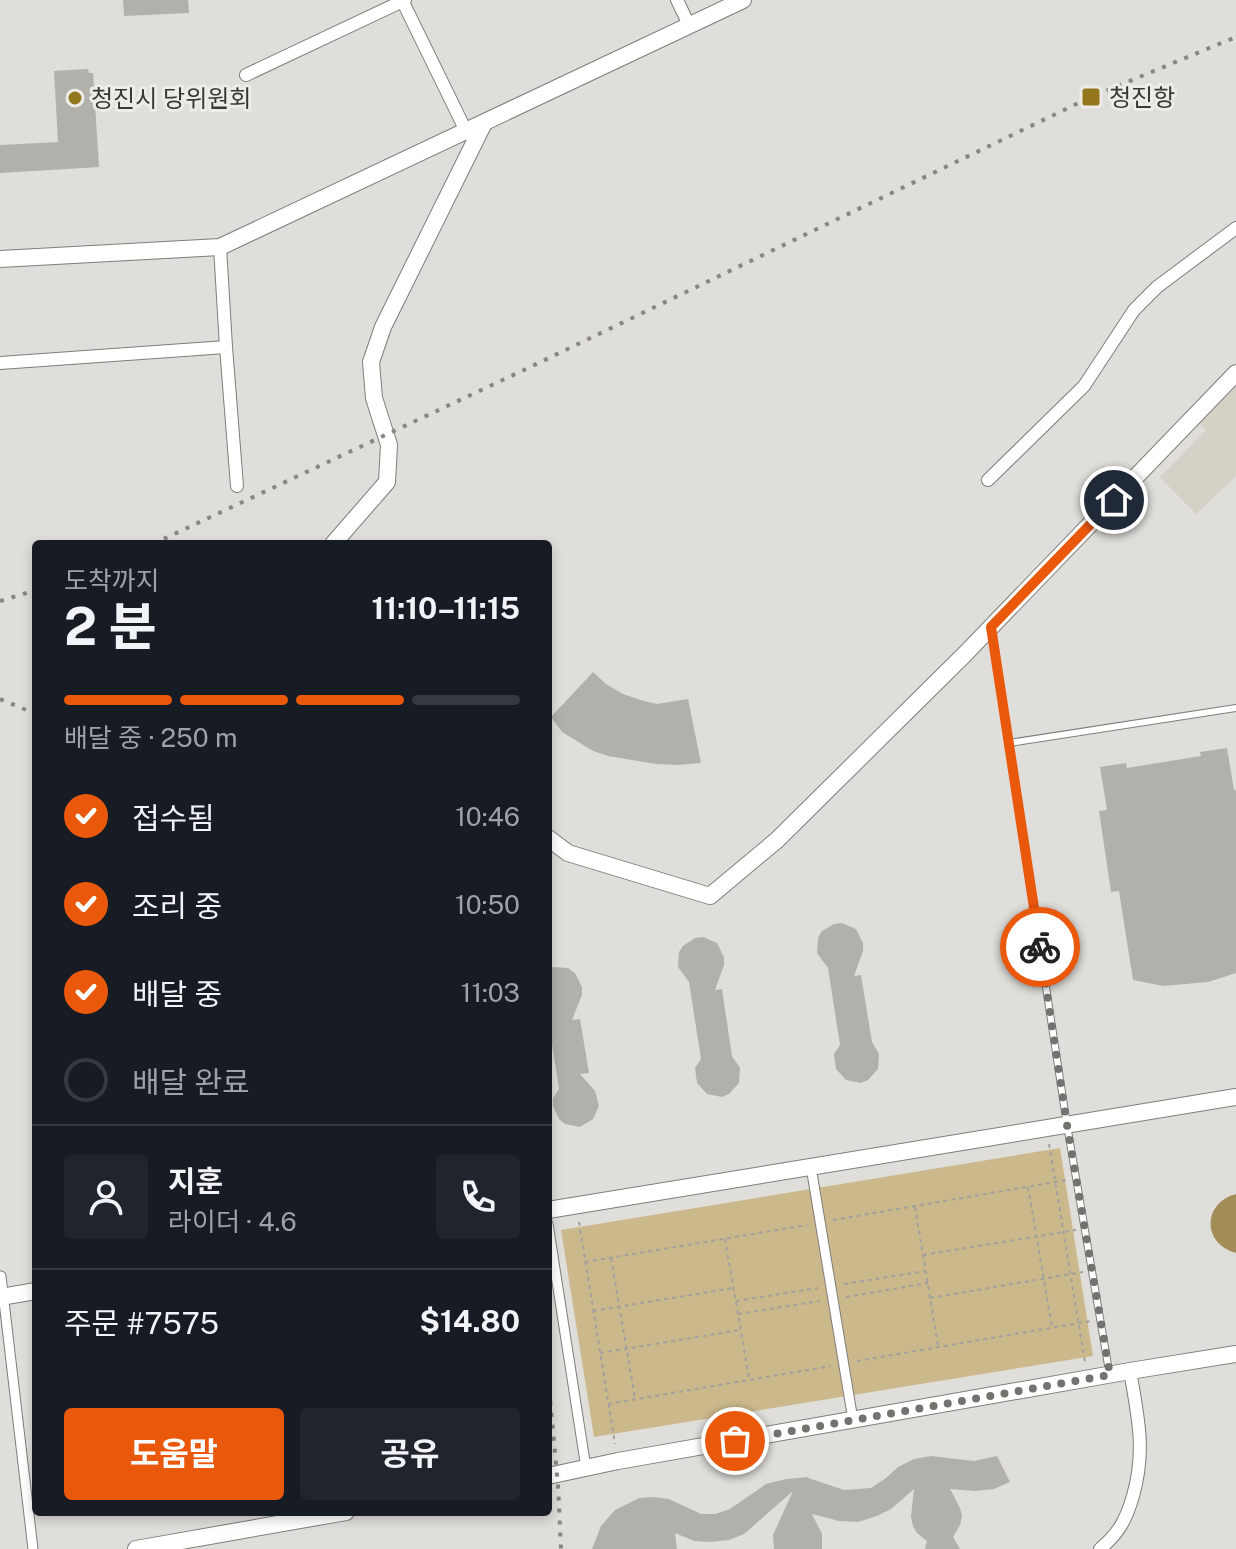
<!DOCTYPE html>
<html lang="ko">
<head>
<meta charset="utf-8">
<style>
  :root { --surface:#171b24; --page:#20242c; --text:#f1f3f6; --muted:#9ea1a6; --line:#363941; --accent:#ea580c }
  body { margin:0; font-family:"Public Sans","Noto Sans KR",sans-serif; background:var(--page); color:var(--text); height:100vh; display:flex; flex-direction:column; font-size:30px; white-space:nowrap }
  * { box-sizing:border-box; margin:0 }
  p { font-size:26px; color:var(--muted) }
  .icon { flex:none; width:44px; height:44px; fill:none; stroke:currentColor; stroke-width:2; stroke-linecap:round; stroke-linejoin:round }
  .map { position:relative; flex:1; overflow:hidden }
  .details { position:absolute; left:32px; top:540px; width:520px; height:976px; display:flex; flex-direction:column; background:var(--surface); border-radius:8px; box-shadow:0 4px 12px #0003 }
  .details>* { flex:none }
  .pin { position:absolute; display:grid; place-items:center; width:68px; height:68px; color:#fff; margin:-34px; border:4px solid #fff; border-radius:50%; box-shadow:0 2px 8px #0007 }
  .courier { position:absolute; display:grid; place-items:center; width:80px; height:80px; margin:-40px; border:6px solid #ea580c; border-radius:50%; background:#fff; color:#222; box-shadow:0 2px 10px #0007 }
  .headline em { font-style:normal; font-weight:700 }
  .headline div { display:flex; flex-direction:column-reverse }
  .headline { display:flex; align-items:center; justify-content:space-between; height:136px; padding:0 32px }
  h1 { font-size:52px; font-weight:700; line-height:60px }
  .bar { display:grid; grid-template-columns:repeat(4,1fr); gap:12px 8px; align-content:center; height:96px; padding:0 32px }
  .bar i { height:10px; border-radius:6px; background:var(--line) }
  .bar .active { background:var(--accent) }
  .bar p { grid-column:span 4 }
  .line { display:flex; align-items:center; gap:20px; padding:0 32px; border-top:2px solid var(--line) }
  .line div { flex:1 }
  .round { display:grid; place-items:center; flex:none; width:84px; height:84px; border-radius:8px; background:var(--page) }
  ol { padding:0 32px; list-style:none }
  li { display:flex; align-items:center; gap:24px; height:88px }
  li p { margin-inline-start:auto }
  li .icon { padding:8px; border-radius:50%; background:var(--accent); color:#fff; stroke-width:4 }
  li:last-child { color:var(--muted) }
  li i { width:44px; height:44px; border:4px solid var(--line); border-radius:50% }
  .action { display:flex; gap:16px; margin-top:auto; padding:16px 32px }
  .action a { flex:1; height:92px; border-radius:8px; background:var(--accent); color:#fff; font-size:32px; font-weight:700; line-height:92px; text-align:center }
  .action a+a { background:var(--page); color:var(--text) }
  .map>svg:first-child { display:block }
  .built { fill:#d6d1c6 }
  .green { fill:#cbb98c }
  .water { fill:#a28d56 }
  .building { fill:#b2b0ab }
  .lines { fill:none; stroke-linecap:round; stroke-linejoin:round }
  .service-casing { stroke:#7e7d78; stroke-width:8 }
  .pedestrian-casing { stroke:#7e7d78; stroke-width:11 }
  .minor-casing { stroke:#7e7d78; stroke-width:14 }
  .tertiary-casing { stroke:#7e7d78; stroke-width:18 }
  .path { stroke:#a3a19e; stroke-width:2; stroke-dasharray:4 4; stroke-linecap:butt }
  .service { stroke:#fff; stroke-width:6 }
  .pedestrian { stroke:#fff; stroke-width:9 }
  .minor { stroke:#fff; stroke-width:12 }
  .tertiary { stroke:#fff; stroke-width:16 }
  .rail { stroke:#888683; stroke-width:4; stroke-dasharray:4 8; stroke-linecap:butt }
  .done { stroke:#73726f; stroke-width:8; stroke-dasharray:0 14.4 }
  .route { stroke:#ea580c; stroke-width:10 }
  .poi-dot { fill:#94761d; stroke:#edece7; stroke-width:3 }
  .labels { text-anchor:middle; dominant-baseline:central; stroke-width:6; stroke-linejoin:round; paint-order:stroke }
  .poi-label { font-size:24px; fill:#393836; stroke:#edece7; text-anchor:start }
</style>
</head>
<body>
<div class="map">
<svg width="1236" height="1549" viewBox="0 0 1236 1549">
  <rect width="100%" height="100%" fill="#e0deda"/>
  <path class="built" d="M1236 387V476L1196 514 1160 477 1206 430 1199 423Z"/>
  <path class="green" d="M1060 1148 1093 1356 594 1437 561 1230Z"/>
  <path class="water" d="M1236 1194V1253C1202 1244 1202 1203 1236 1194Z"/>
  <path class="building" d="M123 0H188L189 13 124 16Z
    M88 69 89 73H93L99 167 0 173V145L58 142 54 71Z
    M593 672 606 684 623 694 644 701 657 704 688 699 701 763 677 765 656 764 608 756 593 751 562 732 551 717Z
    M1227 748 1234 790H1236V973L1208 982 1163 986 1133 980 1119 891 1111 892 1099 811 1107 810 1100 767 1126 763 1127 768 1201 756 1200 752Z
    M842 923 856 929 863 943V951L854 976 861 975 872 1042 879 1054 878 1069 868 1080 861 1083 846 1080 836 1069 834 1054 840 1045 828 968 817 953 818 938 822 931 834 924Z
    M703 937 717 943 724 957V965L715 990 722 989 732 1056 740 1068 739 1083 729 1094 722 1097 707 1094 697 1083 695 1068 701 1059 689 982 678 967 679 952 683 946 695 938Z
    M553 967 568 968 575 973 582 987V995L572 1020 580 1019 589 1073 580 1074 595 1091 599 1106 593 1119 580 1127 565 1124 559 1119 553 1106V1098L559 1089 548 1019V970Z
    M931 1456 974 1461 997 1456 1010 1482 994 1489 975 1491 950 1489 960 1508 962 1516 960 1525 953 1537 960 1549H925L927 1541 917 1533 913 1526 911 1517 914 1489 891 1509 877 1516 858 1522 839 1521 812 1514 822 1534V1549H774L773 1535 793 1491 744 1534 729 1540 710 1542 694 1541 675 1533 677 1549H592L601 1526 615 1510 639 1498 654 1497 669 1499 701 1514H715L730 1509 766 1484 786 1479 809 1477 808 1478 844 1490 871 1488 886 1478 898 1467 914 1459Z"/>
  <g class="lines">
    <defs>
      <path id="service" d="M992 632 1067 1125 1109 1371
        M1009 743 1236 708"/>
      <path id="pedestrian" d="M811 1167 853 1420
        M548 1224 586 1468
        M1 1276 33 1549"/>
      <path id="minor" d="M402 0 466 131
        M677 0 689 25
        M246 75 405 0
        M220 247 226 347 237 486
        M0 363 226 347
        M988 480 1084 386 1134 310 1157 287 1236 228
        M1100 1549C1119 1533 1126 1520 1133 1496 1146 1450 1138 1417 1130 1371"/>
      <path id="tertiary" d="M0 259 220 247 743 0
        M333 544 387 482 389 445 374 398 371 362 383 327 484 123
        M548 838 568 853 710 896 777 840 965 654 1236 373
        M548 1210 1236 1097
        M0 1297 36 1291
        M548 1476 618 1461 1130 1371 1236 1354
        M136 1549 346 1512"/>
    </defs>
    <use href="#service" class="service-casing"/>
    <use href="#pedestrian" class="pedestrian-casing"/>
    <use href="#minor" class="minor-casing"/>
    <use href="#tertiary" class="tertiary-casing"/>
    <path class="path" d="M1049 1144 1085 1362
      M1028 1187 1052 1327
      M915 1207 938 1346
      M833 1220 1067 1180
      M579 1222 615 1444
      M725 1239 749 1378
      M923 1255 1076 1230
      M611 1258 635 1398
      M585 1262 807 1225
      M844 1284 926 1271
      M846 1297 928 1283
      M930 1298 1083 1272
      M736 1301 818 1288
      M593 1311 733 1288
      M738 1314 820 1301
      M600 1353 740 1330
      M857 1361 1091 1321
      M608 1404 831 1366"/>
    <use href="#service" class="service"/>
    <use href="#pedestrian" class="pedestrian"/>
    <use href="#minor" class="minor"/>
    <use href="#tertiary" class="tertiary"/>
    <path class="rail" d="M153 544 524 370 1091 97 1236 37
      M0 601 36 590
      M0 699 36 714
      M548 1377 558 1486 561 1549"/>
  </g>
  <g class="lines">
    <path class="done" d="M735 1441 1110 1375 1067 1125 1040 947"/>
    <path class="route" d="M1040 947 991 627 1114 500"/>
  </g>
  <g class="poi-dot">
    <rect x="1081" y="87" width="20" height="20" rx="4"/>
    <circle cx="75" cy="98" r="8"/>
  </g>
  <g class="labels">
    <g class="poi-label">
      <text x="1109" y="97">청진항</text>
      <text x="91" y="98">청진시 당위원회</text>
    </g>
  </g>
</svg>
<div class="pin" style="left:735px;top:1441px;background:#ea580c"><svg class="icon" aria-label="bag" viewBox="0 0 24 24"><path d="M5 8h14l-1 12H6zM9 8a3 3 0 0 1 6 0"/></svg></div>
<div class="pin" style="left:1114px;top:500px;background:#1f2937"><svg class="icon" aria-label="home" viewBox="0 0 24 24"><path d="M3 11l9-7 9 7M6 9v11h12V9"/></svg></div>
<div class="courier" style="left:1040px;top:947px"><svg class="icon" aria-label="bike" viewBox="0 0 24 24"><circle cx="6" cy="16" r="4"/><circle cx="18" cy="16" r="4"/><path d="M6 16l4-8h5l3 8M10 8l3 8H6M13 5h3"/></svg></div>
<section class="details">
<div class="headline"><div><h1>2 분</h1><p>도착까지</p></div><em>11:10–11:15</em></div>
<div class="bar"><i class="active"></i><i class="active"></i><i class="active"></i><i></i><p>배달 중 · 250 m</p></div>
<ol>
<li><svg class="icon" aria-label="check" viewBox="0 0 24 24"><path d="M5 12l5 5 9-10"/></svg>접수됨<p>10:46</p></li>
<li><svg class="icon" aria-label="check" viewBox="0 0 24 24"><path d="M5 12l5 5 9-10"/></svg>조리 중<p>10:50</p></li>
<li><svg class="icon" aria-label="check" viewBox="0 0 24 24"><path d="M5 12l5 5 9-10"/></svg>배달 중<p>11:03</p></li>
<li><i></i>배달 완료</li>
</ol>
<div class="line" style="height:144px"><a class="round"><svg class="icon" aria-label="person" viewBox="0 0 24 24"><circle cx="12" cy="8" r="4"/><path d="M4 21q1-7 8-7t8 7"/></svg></a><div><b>지훈</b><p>라이더 · 4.6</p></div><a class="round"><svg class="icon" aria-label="phone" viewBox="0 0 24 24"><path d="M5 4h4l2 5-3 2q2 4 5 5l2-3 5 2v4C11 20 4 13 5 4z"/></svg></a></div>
<div class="line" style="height:104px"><div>주문 #7575</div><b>$14.80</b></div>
<div class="action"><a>도움말</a><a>공유</a></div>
</section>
</div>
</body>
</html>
